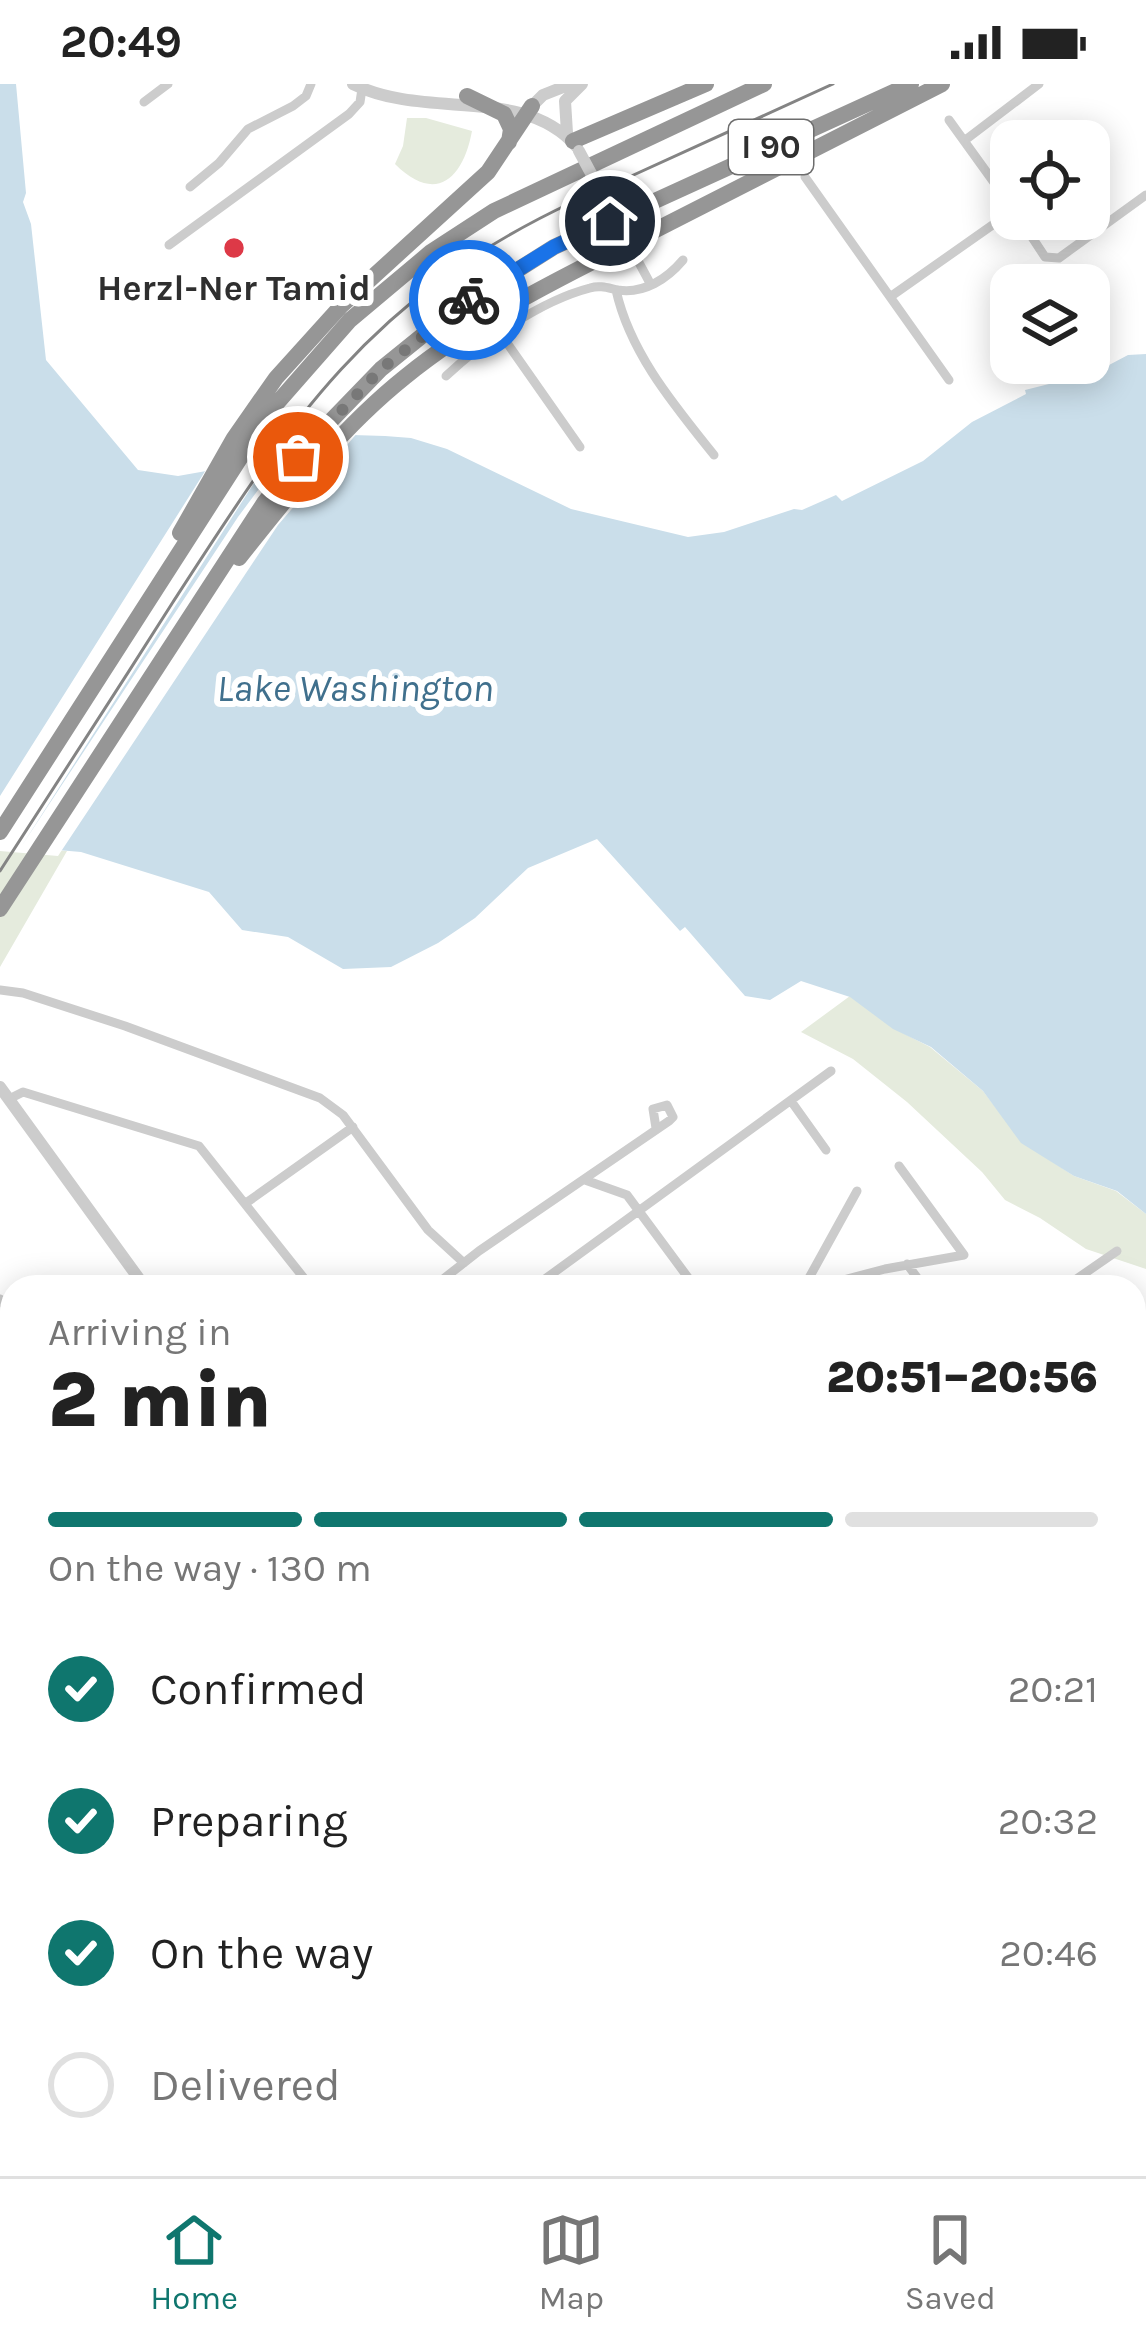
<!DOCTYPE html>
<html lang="en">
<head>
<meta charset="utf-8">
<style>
  :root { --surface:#fff; --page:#f2f2f2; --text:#222; --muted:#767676; --line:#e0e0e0; --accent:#0f766e }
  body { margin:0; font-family:Karla,sans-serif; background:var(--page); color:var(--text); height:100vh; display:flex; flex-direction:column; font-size:45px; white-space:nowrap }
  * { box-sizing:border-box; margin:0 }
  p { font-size:39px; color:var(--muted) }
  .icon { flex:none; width:66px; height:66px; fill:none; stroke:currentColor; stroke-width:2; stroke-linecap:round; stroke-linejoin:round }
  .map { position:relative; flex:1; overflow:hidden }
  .side { position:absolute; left:0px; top:1191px; width:1146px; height:903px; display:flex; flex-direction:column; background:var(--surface); border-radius:36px 36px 0 0; box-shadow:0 6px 30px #0003 }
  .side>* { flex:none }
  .buttons { position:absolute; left:990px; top:36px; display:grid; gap:24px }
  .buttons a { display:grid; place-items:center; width:120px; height:120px; border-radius:24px; background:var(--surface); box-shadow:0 6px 30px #0003; font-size:60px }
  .pin { position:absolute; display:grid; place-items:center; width:102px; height:102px; color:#fff; margin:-51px; border:6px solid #fff; border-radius:50%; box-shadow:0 3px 12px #0007 }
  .courier { position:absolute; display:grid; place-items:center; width:120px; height:120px; margin:-60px; border:9px solid #1a73e8; border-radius:50%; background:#fff; color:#222; box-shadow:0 3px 15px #0007 }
  .overview em { font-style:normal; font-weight:800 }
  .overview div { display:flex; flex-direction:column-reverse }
  .overview { display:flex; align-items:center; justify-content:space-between; height:204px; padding:0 48px }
  h1 { font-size:78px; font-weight:800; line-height:90px }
  .bar { display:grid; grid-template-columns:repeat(4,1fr); gap:18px 12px; align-content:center; height:144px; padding:0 48px }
  .bar i { height:15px; border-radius:9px; background:var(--line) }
  .bar .active { background:var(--accent) }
  .bar p { grid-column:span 4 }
  ol { padding:0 48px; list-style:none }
  li { display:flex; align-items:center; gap:36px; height:132px }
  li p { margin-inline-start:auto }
  li .icon { padding:12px; border-radius:50%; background:var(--accent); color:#fff; stroke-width:4 }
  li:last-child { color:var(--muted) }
  li i { width:66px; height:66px; border:6px solid var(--line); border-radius:50% }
  .status { display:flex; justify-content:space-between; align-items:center; height:84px; padding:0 60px; background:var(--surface); direction:ltr }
  .status svg { height:33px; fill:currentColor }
  .tab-bar { display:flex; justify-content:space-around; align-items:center; height:168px; border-top:3px solid var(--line); background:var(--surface); font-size:33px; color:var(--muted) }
  .tab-bar a { display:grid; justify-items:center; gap:6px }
  .tab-bar .active { color:var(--accent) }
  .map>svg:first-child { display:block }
  .green { fill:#e5ebdd }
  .water { fill:#cadeea }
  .pier { fill:#fff }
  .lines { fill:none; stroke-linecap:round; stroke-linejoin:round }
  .minor { stroke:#ccc; stroke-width:9 }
  .tertiary { stroke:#ccc; stroke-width:12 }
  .primary { stroke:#a7a7a7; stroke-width:15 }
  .motorway { stroke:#969696; stroke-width:16 }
  .tram { stroke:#848484; stroke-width:3 }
  .tertiary-bridge { stroke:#ccc; stroke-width:12 }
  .done { stroke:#787878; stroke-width:12; stroke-dasharray:0 21.6 }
  .route { stroke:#1a73e8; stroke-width:15 }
  .poi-dot { fill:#dd3947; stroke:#fff; stroke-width:4.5 }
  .labels { text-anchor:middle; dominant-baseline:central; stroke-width:12; stroke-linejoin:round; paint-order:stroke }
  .shield { fill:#fff; stroke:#6d6d6d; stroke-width:3 }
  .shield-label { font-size:33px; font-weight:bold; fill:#2f2f2f }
  .poi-label { font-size:36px; font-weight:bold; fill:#2f2f2f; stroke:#fff }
  .water-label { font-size:39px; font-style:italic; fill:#40708d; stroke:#fff }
</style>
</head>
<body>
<div class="status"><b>20:49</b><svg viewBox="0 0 49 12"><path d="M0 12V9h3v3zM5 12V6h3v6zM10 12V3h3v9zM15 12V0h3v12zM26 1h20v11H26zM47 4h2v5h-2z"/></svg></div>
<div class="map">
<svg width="1146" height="2092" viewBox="0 0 1146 2092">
  <rect width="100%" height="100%" fill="#fff"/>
  <path class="green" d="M407 34H426L472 47C463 96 435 120 395 80L403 62Z
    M0 761 67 767 0 883Z
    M850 912 893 944 930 963 983 1007 1022 1058 1074 1092 1116 1107 1146 1130V1185L1086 1165 1040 1134 1005 1116 982 1088 907 1018 853 975 801 948Z"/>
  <path class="water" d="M0 0H16L26 109 23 118 31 140 46 276 138 386 178 392 240 381 287 349 385 352 411 354 447 365 571 425 688 453 724 448 794 425 802 426 836 411 842 417 923 377 972 338 1026 310 1025 306 1049 300 1058 291 1092 290 1128 271 1146 270V1130L1117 1107 1074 1092 1021 1059 983 1007 931 963 893 945 850 913 801 897 770 916 745 912 685 843 680 847 597 755 528 784 475 834 438 859 391 883 343 885 288 853 242 846 209 808 81 768 0 761Z"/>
  <path class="pier" d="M294 343 254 399 21 763 238 433 285 370 307 344 359 347 278 441 58 772 0 767V712L209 381 238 376 285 344Z"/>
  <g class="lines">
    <path class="minor" d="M144 18 168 0
      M949 36 1011 122
      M964 57 1039 0
      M805 93 949 296
      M190 103 219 79 248 45 293 22 306 12 311 0
      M1020 135 1045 173 1059 174 1146 111
      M629 160 651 201
      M169 161 349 30 360 18 362 5
      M616 206C630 269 674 321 714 371
      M890 213 1011 128
      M500 249 580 363
      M446 292C483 257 540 217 590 204 600 201 608 204 618 206 644 210 667 195 683 176
      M0 906 23 909 125 942 320 1014 343 1031 428 1146 464 1179
      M9 1015 23 1008 199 1062 311 1203
      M791 1017 826 1066
      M585 1096 627 1111 695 1203
      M246 1119 353 1043
      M907 1180 924 1203
      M433 1203 479 1167 669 1037 673 1033 667 1021 653 1025 656 1044
      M534 1203 831 987
      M804 1203 857 1107
      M817 1203 885 1185 964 1171 899 1082
      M1065 1203 1117 1167
      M0 1215 12 1231
      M1134 1378 1146 1391
      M0 1388 12 1379
      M0 1429 12 1446
      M0 1459 12 1450
      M0 1598 12 1590
      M0 1672 12 1663
      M1134 1809H1146
      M0 1861 12 1878
      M1134 1965 1146 1956
      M401 2092 414 2082
      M661 2092 674 2082
      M956 2092 970 2082"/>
    <path class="tertiary" d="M353 0C428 37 522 0 577 63
      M532 22 543 11 571 0
      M567 49 565 17 582 0
      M0 1003 145 1203
      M1134 1432 1146 1424
      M1134 1581 1146 1597
      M782 2082 789 2092"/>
    <path class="primary" d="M0 1890 12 1895
      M0 1903 12 1908
      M216 2082 227 2092
      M233 2082 243 2092"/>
    <path class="motorway" d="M467 12 504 30 511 45 509 58
      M573 57 706 0
      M180 449 234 354 276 294 342 221 488 88 532 22
      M239 474C290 410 340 345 405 293 474 237 554 197 632 158 736 106 839 53 942 0
      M0 748 271 326 350 236 431 168 494 127 764 0
      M0 825 264 419 322 346 381 285 454 226 554 163 911 0"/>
    <path class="tram" d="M616 99 833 0
      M0 787C58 697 116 608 173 518 290 337 370 213 573 118
      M0 1998 12 2005
      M151 2082 169 2092"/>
    <path class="tertiary-bridge" d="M579 67 629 160"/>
  </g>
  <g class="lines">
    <path class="done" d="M298 373 381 285 469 216"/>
    <path class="route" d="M469 216 554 163 610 137"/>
  </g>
  <circle class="poi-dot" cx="234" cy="164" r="12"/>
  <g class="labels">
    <rect class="shield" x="729" y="36" width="84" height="54" rx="9"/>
    <g class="shield-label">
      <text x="771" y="63">I 90</text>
    </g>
    <g class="poi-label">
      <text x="234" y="204">Herzl-Ner Tamid</text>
    </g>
    <g class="water-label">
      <text x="355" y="604">Lake Washington</text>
    </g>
  </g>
</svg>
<div class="buttons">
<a><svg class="icon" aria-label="locate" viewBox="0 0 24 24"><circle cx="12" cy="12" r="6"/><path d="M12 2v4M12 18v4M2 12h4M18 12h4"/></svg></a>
<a><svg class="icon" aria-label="layers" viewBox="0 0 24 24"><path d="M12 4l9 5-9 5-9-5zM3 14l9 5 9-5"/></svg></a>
</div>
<div class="pin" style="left:298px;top:373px;background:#ea580c"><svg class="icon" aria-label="bag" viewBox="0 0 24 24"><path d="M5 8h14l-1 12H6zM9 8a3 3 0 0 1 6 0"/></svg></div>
<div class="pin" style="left:610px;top:137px;background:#1f2937"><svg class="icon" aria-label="home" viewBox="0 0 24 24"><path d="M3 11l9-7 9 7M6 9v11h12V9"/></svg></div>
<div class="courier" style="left:469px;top:216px"><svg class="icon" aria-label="bike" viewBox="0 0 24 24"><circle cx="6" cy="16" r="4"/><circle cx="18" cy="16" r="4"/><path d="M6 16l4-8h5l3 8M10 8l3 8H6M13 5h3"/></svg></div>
<section class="side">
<div class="overview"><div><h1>2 min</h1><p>Arriving in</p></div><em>20:51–20:56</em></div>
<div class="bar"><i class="active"></i><i class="active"></i><i class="active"></i><i></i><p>On the way · 130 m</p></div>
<ol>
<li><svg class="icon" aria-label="check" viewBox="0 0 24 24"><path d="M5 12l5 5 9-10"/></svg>Confirmed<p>20:21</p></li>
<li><svg class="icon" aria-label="check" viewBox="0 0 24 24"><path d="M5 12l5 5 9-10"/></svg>Preparing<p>20:32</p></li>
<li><svg class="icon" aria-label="check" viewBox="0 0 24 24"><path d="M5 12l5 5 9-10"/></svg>On the way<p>20:46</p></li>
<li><i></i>Delivered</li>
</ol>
</section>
</div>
<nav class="tab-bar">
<a class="active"><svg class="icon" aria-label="home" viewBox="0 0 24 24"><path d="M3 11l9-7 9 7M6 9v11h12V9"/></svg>Home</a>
<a><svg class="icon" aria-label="map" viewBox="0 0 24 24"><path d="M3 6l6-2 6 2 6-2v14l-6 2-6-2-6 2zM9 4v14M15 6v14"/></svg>Map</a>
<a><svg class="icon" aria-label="saved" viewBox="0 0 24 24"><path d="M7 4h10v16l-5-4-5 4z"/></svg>Saved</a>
</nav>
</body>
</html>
